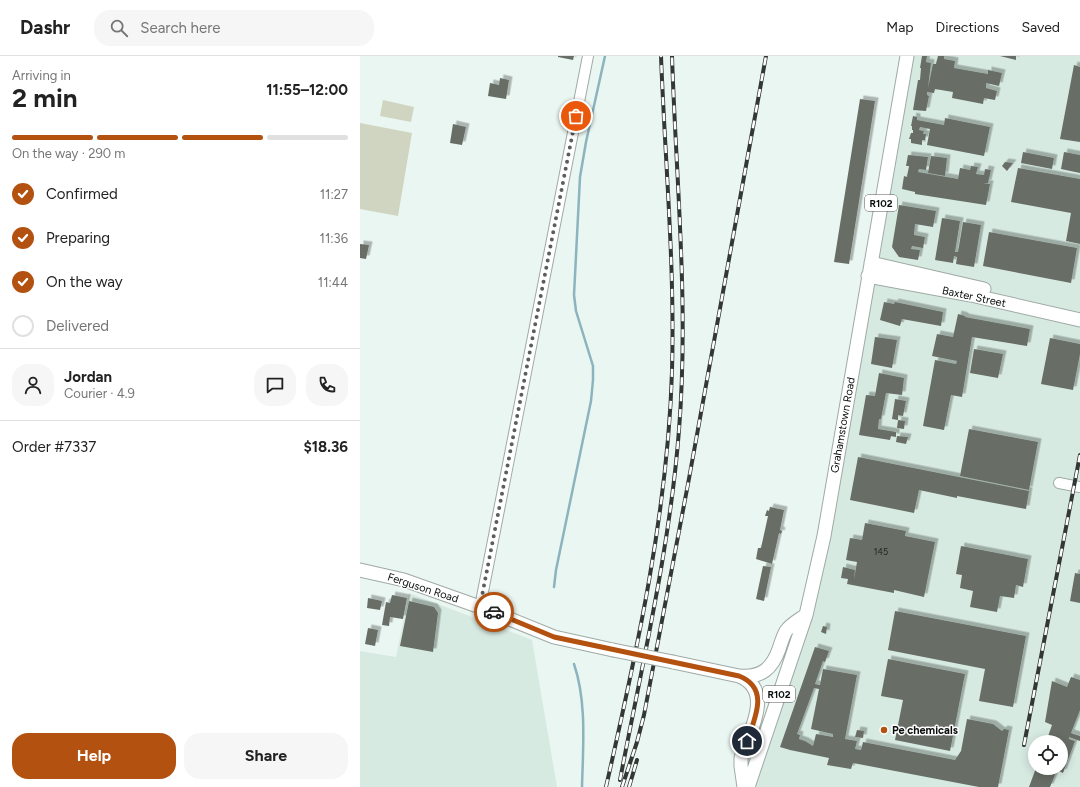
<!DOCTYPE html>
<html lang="en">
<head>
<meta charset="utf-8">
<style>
  :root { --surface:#fff; --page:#f6f6f6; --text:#222; --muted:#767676; --line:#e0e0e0; --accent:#b35210 }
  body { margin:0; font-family:Figtree,sans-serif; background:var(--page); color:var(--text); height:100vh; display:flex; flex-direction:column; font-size:15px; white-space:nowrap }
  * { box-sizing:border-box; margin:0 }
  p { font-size:13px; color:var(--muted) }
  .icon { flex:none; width:22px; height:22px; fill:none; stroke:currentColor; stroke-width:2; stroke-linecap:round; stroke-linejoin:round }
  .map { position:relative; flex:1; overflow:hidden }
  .details { display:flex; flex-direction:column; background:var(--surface); width:360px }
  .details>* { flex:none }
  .fabs { position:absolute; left:668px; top:679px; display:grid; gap:8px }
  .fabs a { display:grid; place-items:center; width:40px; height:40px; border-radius:50%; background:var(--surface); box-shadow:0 2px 10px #0003; font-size:20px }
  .pin { position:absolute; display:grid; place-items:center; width:34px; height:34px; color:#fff; margin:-17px; border:2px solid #fff; border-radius:50%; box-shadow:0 1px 4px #0007 }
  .courier { position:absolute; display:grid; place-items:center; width:40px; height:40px; margin:-20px; border:3px solid #b35210; border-radius:50%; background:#fff; color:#222; box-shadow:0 1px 5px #0007 }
  .head em { font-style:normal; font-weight:700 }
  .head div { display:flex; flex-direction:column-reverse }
  .head { display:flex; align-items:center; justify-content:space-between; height:68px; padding:0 12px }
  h1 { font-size:26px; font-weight:700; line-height:30px }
  .bar { display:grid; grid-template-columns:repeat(4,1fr); gap:6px 4px; align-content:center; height:48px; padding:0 12px }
  .bar i { height:5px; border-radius:3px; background:var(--line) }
  .bar .active { background:var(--accent) }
  .bar p { grid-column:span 4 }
  .line { display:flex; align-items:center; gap:10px; padding:0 12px; border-top:1px solid var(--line) }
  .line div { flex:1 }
  .round { display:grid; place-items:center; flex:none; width:42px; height:42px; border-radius:16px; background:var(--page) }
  ol { padding:0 12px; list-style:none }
  li { display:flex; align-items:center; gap:12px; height:44px }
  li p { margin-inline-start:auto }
  li .icon { padding:4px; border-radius:50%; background:var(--accent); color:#fff; stroke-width:4 }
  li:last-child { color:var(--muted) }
  li i { width:22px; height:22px; border:2px solid var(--line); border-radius:50% }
  .action { display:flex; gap:8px; margin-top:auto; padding:8px 12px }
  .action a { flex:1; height:46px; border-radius:16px; background:var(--accent); color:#fff; font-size:16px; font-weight:700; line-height:46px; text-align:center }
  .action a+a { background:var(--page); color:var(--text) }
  header { display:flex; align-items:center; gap:24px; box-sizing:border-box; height:56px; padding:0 20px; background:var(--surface); border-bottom:1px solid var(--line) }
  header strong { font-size:19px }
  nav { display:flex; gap:22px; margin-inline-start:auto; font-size:14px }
  .search { width:280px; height:36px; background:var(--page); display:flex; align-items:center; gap:10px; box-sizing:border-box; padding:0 14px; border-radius:16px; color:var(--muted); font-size:15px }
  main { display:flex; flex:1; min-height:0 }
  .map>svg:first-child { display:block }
  .built { fill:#d7eae2; fill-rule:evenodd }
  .green { fill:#cfd5c0 }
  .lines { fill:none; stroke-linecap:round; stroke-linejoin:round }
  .stream { stroke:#8cb4be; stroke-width:2.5 }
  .building { fill:#676e66; fill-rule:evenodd; filter:url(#shadow) }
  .minor-casing { stroke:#9faaa5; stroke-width:12 }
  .major-casing { stroke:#9faaa5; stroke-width:15 }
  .minor { stroke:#fff; stroke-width:10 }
  .major { stroke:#fff; stroke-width:13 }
  .rail-casing { stroke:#333835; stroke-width:4 }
  .rail { stroke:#fff; stroke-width:2.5; stroke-dasharray:8; stroke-linecap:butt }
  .major-bridge-casing { stroke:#9faaa5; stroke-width:15; stroke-linecap:butt }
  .major-bridge { stroke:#fff; stroke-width:13 }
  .done { stroke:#585f5c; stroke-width:4; stroke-dasharray:0 7.2 }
  .route { stroke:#b35210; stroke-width:5 }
  .poi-dot { fill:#b35210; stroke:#fff; stroke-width:1.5 }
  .labels { text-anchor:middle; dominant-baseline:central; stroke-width:3; stroke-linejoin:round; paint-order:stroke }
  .number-label { font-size:9px; fill:#212622 }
  .shield { fill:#fff; stroke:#545655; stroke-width:1 }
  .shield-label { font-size:10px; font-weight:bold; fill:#0a0e0c }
  .street-label { font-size:11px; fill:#0a0e0c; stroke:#fff }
  .poi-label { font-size:11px; font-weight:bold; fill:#0a0e0c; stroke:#fff; text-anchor:start }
</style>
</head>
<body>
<header>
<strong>Dashr</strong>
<div class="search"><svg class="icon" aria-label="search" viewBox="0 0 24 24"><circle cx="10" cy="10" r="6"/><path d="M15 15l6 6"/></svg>Search here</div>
<nav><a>Map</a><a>Directions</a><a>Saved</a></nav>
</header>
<main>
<section class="details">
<div class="head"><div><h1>2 min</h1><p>Arriving in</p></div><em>11:55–12:00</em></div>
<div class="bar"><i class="active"></i><i class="active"></i><i class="active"></i><i></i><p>On the way · 290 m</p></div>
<ol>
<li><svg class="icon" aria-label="check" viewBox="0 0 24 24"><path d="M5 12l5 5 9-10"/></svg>Confirmed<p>11:27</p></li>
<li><svg class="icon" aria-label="check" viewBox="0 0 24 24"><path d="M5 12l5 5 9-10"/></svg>Preparing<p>11:36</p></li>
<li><svg class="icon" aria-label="check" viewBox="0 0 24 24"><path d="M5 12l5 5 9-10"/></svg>On the way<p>11:44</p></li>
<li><i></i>Delivered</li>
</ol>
<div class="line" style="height:72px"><a class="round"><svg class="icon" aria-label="person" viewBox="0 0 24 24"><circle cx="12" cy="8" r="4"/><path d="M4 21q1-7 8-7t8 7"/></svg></a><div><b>Jordan</b><p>Courier · 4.9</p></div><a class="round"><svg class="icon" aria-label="chat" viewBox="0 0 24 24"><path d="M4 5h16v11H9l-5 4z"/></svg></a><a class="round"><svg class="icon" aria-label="phone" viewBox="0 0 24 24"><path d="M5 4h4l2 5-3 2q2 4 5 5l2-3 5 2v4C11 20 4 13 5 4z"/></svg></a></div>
<div class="line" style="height:52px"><div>Order #7337</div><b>$18.36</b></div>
<div class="action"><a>Help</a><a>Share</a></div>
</section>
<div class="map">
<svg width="720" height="731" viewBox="0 0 720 731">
  <defs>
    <filter id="shadow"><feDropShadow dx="3.5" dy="-3.5" stdDeviation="0" flood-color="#0004"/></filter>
  </defs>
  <rect width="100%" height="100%" fill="#eaf6f1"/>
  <path class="built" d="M553 0H720V731H393L456 543 514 226 520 199ZM675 686H701V712H675Z
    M49 537 172 584 197 731H0V595L36 601Z"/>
  <path class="green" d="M23 44 54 51 51 66 20 60Z
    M0 67 52 77 38 160 0 153Z"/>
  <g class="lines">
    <path class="stream" d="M194 531 196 514 231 345 233 324V310L216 255 214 239 220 121 226 86 245 0
      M214 608C227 646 223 691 222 731"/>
  </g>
  <path class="building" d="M198 0H214L213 4 198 1Z
    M562 0H567L566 6 571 7 568 32 573 8H576L578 0H584V3L595 5 594 12 628 18V14L642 17 639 30 626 27V32L637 35 635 44 624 42 623 48 592 42 593 36 575 33 574 37 567 36V39L569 40 566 55 553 54 558 24H560L561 12H560Z
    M640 0H656V4Z
    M714 9 720 11V86L700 83Z
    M140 22 149 24 146 43 128 40 130 27 139 29Z
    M500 43 515 45 489 208 474 206Z
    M553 60 557 61V64L584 69 585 62 630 71 624 100 567 89 570 73 560 71 559 74 564 75 563 78H566L565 84H562V89L551 87V83H549L551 77H553V74H552V70H551Z
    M93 68 106 71 102 89 90 87Z
    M663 96 694 102 692 113 661 107Z
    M704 96 720 99V117L701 113Z
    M548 99 568 101 566 114 559 113 558 116 598 123 600 112 610 114 611 110 618 111 616 118 624 119 625 113 631 114 628 127H623L630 128 626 149 555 138V136L542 133 544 120 547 121 549 110H546Z
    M571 100 587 102 585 120 568 117Z
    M645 106 653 107 647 115 642 110Z
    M658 112 720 123V188L706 185 711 157 651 146Z
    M539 149 576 155 573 171 555 168 554 179 565 181 563 192 552 190 551 193 560 194 558 204 539 201 532 191Z
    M582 162 600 165 595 196H598L603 166 621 169 614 211 596 208 597 201 594 200 593 207 575 204Z
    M629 176 717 192 711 227 623 210Z
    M0 188 9 189 6 203 0 202Z
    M524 246 534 248 535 246 583 256 581 270 542 263 540 270 520 264Z
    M598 258 605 260V261L670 273 667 290 612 281 602 341 591 339 584 374 563 370 575 304 596 308 597 305 572 300 577 278 593 281Z
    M515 281 537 284 532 312 511 308Z
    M690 282 720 288V298L713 334 681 328Z
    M614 293 643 298 638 322 610 317Z
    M519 317 544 322 542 339 526 337 521 363H519L518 373 536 376V381L531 380 530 384 499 379 506 339 515 340Z
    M535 343 546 345 543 360 538 359V364L532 363Z
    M538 364 545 365 544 373 537 372Z
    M609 373 678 386 669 434 600 420Z
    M537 380 548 381 546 388 536 386Z
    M498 401 669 435 666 453 597 440V442L559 434 554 457 490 444Z
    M410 451 424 454 420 474 422 475 421 478 419 477 412 508 396 503 398 492H401L408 460H405L407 454 409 455Z
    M505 467 546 475 545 480 575 486 564 541 534 534V537L487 528 488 523 481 522 483 511 495 514 494 524 497 506 486 504 490 482 502 484Z
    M601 490 668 503 663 531 656 529 654 542 640 540 637 556 610 551 613 535 600 532 602 519 596 518Z
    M403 510 411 511 404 545 396 543Z
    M715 517 720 518V547L710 545Z
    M32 539 47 542 43 563 30 561 29 570 22 569 26 546 30 547Z
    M8 542 22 545 20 554 7 552Z
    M49 545 74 551 78 557 73 596 40 590Z
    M535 555 666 580 653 651 619 645 625 613 528 594Z
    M463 570 467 571 466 578 461 576Z
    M8 572 18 574 15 590 5 588Z
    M455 591 469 595 465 606 463 605 455 628 460 629 463 613 497 619 485 683 497 685 495 693 501 694 503 686 595 704 601 695 607 663 633 668 642 675 644 673 649 674 638 731H619L493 707 491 713 467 709 469 702 430 694 420 691ZM454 632 459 633 451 673 473 678V681L456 678 453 690 445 685 439 683 440 679 437 678Z
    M528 603 605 618 590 695 535 684 543 644 521 640Z
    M711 621 720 624V654L711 677 720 680V685L709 681V683L715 685 703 717 697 714 690 731H669L676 712H701V686H686L692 669 685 666 692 625 707 631Z
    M497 674 504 675 503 682 495 681Z"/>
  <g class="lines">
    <defs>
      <path id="minor" d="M699 427 720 431
        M120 551 228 0"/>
      <path id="major" d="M511 207 624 233
        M508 220 611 239 720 264
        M0 514 44 524 120 551 194 581 253 594
        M313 606 379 620C401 622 412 613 419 593 421 587 423 580 426 575 431 568 439 564 446 559
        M379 620C415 634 389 677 381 702V710L384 731
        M388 731 446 559 464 480 547 0"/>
    </defs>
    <use href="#minor" class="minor-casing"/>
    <use href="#major" class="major-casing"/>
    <use href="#minor" class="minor"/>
    <use href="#major" class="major"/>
    <defs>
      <path id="rail" d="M664 689 720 399
        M260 724C282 608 310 492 319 374 329 249 316 124 312 0
        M246 731C277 595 308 454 312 315 315 210 305 105 301 0
        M262 731 277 686 284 659 328 428 406 0
        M269 731 277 704"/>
    </defs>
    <use href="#rail" class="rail-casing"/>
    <use href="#rail" class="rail"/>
    <defs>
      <path id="major-bridge" d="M253 594 313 606"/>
    </defs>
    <use href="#major-bridge" class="major-bridge-casing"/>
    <use href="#major-bridge" class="major-bridge"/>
  </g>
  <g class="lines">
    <path class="done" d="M134 556 120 550 216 60"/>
    <path class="route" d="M134 556 194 581 379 620C410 632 395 662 387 685"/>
  </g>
  <circle class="poi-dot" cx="524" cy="674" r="4"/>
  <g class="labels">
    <g class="number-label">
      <text x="521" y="495">145</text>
    </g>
    <g class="shield">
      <rect x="505" y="139" width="32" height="16" rx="3"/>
      <rect x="403" y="630" width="32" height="16" rx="3"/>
    </g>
    <g class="shield-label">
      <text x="521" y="147">R102</text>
      <text x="419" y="638">R102</text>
    </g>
    <g class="street-label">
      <text transform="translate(614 241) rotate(12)">Baxter Street</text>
      <text transform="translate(483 369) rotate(-80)">Grahamstown Road</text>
      <text transform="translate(63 532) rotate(18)">Ferguson Road</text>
    </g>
    <g class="poi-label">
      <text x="532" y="674">Pe chemicals</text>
    </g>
  </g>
</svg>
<div class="fabs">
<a><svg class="icon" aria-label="locate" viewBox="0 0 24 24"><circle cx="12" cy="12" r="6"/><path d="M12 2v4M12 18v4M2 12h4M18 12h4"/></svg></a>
</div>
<div class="pin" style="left:216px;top:60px;background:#ea580c"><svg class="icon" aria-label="bag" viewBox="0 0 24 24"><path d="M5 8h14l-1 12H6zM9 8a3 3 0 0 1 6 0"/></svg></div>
<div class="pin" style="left:387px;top:685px;background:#1f2937"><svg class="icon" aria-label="home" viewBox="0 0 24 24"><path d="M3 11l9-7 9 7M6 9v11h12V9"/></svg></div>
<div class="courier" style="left:134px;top:556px"><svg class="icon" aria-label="car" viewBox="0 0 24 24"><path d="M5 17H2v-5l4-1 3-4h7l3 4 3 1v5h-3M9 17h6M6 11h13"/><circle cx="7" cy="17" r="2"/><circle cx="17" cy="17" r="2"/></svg></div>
</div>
</main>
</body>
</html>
